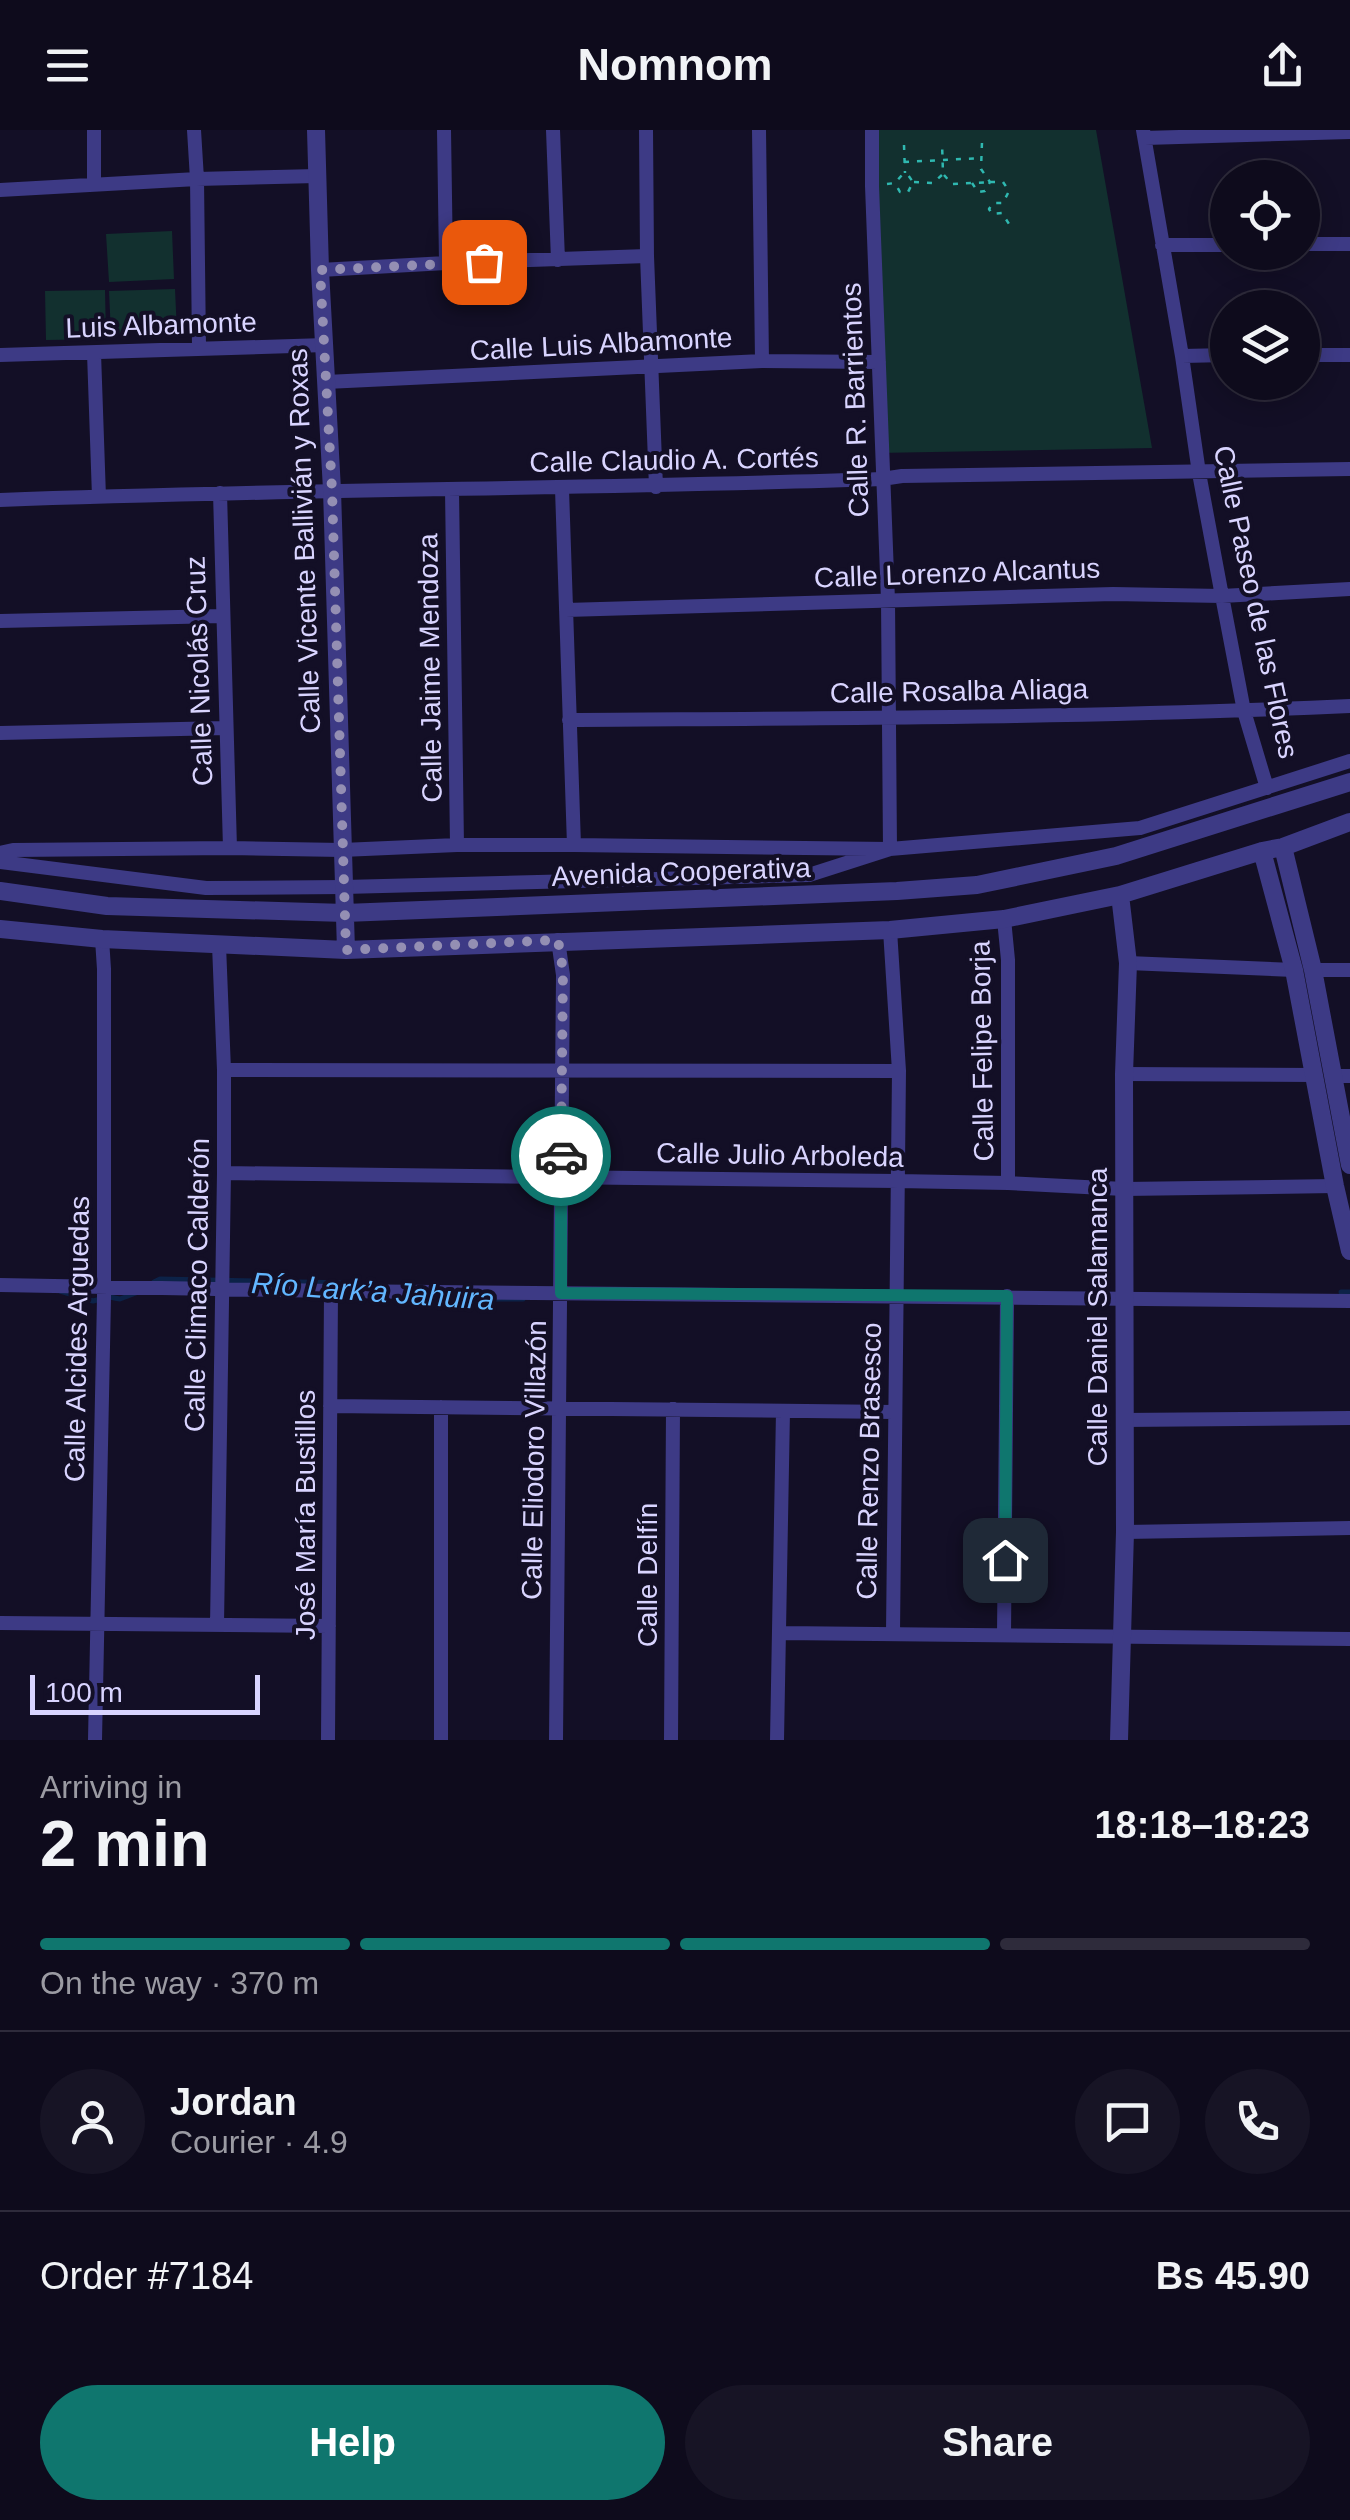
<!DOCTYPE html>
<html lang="en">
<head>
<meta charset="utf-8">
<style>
  :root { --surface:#0e0b1c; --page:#171425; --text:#f1f3f6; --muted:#9b9ba3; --line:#2e2b3b; --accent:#0f766e }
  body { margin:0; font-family:Helvetica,sans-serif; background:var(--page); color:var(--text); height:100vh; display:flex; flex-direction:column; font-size:38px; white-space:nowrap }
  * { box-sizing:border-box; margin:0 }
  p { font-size:32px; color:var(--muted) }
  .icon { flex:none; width:55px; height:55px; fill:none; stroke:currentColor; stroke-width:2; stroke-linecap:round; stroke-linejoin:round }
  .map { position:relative; height:1610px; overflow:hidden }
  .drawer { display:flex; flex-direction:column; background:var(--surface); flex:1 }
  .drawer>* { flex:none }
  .buttons { position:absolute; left:1210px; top:30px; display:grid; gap:20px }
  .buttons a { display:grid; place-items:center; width:110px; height:110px; border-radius:50%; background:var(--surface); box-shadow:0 5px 25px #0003,0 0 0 2px var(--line); font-size:50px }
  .scale { position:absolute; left:30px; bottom:25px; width:230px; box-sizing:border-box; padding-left:10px; border:5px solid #d9d4ff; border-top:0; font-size:28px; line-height:35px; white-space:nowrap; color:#d9d4ff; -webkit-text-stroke:8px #130f26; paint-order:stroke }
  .pin { position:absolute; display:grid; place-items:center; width:85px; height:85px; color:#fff; margin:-42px; border-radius:20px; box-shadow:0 5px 15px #0006 }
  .courier { position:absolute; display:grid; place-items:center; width:100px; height:100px; margin:-50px; border:8px solid #0f766e; border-radius:50%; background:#fff; color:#222; box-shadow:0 2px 12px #0007 }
  .head em { font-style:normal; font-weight:700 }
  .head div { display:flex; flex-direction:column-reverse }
  .head { display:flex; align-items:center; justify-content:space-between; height:170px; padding:0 40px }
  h1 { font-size:65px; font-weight:700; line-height:75px }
  .bar { display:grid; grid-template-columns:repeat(4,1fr); gap:15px 10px; align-content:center; height:120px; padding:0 40px }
  .bar i { height:12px; border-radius:8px; background:var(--line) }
  .bar .current { background:var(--accent) }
  .bar p { grid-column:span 4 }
  .line { display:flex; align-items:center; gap:25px; padding:0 40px; border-top:2px solid var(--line) }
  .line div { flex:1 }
  .round { display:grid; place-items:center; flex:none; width:105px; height:105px; border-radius:52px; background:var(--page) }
  .primary-button { display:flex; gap:20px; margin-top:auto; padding:20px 40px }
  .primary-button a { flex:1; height:115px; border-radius:60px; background:var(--accent); color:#fff; font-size:40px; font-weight:700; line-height:115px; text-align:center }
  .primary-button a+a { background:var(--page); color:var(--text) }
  header { display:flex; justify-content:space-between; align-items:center; height:130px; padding:0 40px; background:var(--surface); font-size:45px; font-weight:700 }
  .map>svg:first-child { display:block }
  .green { fill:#12302f }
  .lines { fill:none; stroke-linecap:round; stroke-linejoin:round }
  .stream { stroke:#0c2248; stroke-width:5 }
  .path { stroke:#2fb8b0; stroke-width:2.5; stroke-dasharray:5 8; stroke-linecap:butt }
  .minor { stroke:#3d3a85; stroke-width:14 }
  .tertiary { stroke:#3d3a85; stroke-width:18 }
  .done { stroke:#948fb3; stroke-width:10; stroke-dasharray:0 18 }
  .route { stroke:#0f766e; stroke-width:12 }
  .labels { text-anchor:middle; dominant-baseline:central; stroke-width:8; stroke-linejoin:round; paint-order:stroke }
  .street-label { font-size:28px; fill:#d9d4ff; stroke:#130f26 }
  .water-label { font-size:30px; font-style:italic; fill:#62b6ff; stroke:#130f26 }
</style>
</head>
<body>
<header><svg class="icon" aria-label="menu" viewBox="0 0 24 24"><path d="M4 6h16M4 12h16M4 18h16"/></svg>Nomnom<svg class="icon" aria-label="share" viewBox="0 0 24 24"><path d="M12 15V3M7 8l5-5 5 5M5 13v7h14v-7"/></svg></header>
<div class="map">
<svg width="1350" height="1610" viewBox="0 0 1350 1610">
  <rect width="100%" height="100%" fill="#130f26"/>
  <path class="green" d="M871 0H1096L1152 318 876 323Z
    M172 101 174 149 109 152 106 104Z
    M175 159 177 203 111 204 109 161Z
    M105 160 106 209 46 210 45 161Z"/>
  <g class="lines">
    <path class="stream" d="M154 1152 160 1149 349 1153 356 1157
      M60 1161 93 1171 109 1167 120 1169 141 1161
      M1341 1162H1350
      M439 1169H523"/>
    <path class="path" d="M904 15 905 43
      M904 32 982 28
      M944 45 952 54 992 52
      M914 52 933 53 943 44 942 12
      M990 52H1003L1009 61 1003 73H993L989 79 992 84 1002 83 1009 94
      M972 53 978 62 985 61 990 52 981 39 982 12
      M887 54 895 53 902 45H908L913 52 908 62H900L895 53"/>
    <path class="minor" d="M94 0V55
      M194 0 197 49 199 217
      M444 0 446 133
      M553 0 558 130
      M646 0 647 126 656 357
      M759 0 762 231
      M1143 0 1182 226 1199 343 1222 466 1244 581 1267 658
      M1145 8 1350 2
      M0 60 197 49 317 46
      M1302 114H1350
      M1162 115H1228
      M320 140 446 133 647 126
      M94 223 99 367
      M0 225 325 215
      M1302 225H1350
      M1182 226 1228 225
      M326 252 762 231 879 232
      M562 359 574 715
      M452 360 457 715
      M220 363 230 718
      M0 370C294 359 588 359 882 349L902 346 1350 339
      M566 480 1113 464 1222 466 1350 459
      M0 491 222 486
      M569 590C830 588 1090 588 1350 576
      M0 603 225 598
      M0 723 13 720 230 718 342 720 457 715H574L890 719 1140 698 1350 631
      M0 732 206 758 344 757 809 745 890 719 888 470 872 56V0
      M1004 789 1008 830V1053
      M890 800 899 941 893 1503
      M1128 833 1294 840
      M1313 840H1350
      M224 940 899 941
      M1124 944 1315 945
      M1334 946H1350
      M224 1043 897 1051 1008 1053 1124 1059 1335 1056
      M0 1155 331 1161 1350 1171
      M330 1276 894 1282
      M441 1277V1610
      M1123 1290 1350 1288
      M1125 1402 1350 1398
      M0 1493 329 1496
      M217 1495 224 1043V940L219 815
      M781 1503 1350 1509
      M1004 1505 1007 1166
      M95 1610 104 1168V839L102 809
      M328 1610 331 1161
      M556 1610 563 845 558 810
      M671 1610 673 1279
      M777 1610 783 1281"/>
    <path class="tertiary" d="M316 0 320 140 332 360 346 820
      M1283 717 1313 840 1350 1035
      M1262 721 1294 840 1335 1056 1350 1121
      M0 761 107 776 345 783 897 761 977 755 1116 726 1350 652
      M0 799 102 809 346 820 890 800 1004 789 1120 765 1262 721 1283 717 1350 692
      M1119 1610 1125 1402 1124 944 1128 833 1120 765"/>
  </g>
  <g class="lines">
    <path class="done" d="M484 132 320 140 332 360 346 820 558 810 563 840 561 1026"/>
    <path class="route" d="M561 1026V1163L1007 1166 1005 1430"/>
  </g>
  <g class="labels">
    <g class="street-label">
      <text transform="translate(161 195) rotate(-2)">Luis Albamonte</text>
      <text transform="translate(601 214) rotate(-3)">Calle Luis Albamonte</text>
      <text transform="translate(855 270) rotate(-92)">Calle R. Barrientos</text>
      <text transform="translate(674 330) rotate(-1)">Calle Claudio A. Cortés</text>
      <text transform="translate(304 411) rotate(-92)">Calle Vicente Ballivián y Roxas</text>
      <text transform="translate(957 443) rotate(-2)">Calle Lorenzo Alcantus</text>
      <text transform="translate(1256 472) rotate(78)">Calle Paseo de las Flores</text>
      <text transform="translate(430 538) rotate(-91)">Calle Jaime Mendoza</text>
      <text transform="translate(199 541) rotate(-92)">Calle Nicolás Cruz</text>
      <text transform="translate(959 561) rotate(-1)">Calle Rosalba Aliaga</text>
      <text transform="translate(681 742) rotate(-2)">Avenida Cooperativa</text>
      <text transform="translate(982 921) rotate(-91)">Calle Felipe Borja</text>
      <text transform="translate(780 1025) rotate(1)">Calle Julio Arboleda</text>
      <text transform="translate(197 1155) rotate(-89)">Calle Climaco Calderón</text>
      <text transform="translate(1097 1187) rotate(-90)">Calle Daniel Salamanca</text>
      <text transform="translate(77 1209) rotate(-89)">Calle Alcides Arguedas</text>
      <text transform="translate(534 1330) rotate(-89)">Calle Eliodoro Villazón</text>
      <text transform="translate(869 1331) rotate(-89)">Calle Renzo Brasesco</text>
      <text transform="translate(305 1385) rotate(-90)">José María Bustillos</text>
      <text transform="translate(647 1445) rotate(-90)">Calle Delfín</text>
    </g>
    <g class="water-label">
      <text transform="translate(373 1161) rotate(4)">Río Lark’a Jahuira</text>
    </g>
  </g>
</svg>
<div class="buttons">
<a><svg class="icon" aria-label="locate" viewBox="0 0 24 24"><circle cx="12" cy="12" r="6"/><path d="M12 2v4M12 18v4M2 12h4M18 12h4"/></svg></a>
<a><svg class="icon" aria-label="layers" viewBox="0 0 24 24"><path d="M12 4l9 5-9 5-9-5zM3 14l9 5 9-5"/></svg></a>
</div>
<div class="scale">100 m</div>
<div class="pin" style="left:484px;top:132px;background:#ea580c"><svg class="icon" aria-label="bag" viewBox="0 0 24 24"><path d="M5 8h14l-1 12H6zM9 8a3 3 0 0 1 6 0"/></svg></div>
<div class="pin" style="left:1005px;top:1430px;background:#1f2937"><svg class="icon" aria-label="home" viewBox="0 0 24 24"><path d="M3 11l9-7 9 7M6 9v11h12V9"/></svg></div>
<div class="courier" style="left:561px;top:1026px"><svg class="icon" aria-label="car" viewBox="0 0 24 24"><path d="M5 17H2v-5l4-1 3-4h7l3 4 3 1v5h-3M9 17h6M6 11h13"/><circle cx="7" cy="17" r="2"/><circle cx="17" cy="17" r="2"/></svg></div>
</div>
<section class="drawer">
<div class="head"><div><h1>2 min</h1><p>Arriving in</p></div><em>18:18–18:23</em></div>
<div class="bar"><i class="current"></i><i class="current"></i><i class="current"></i><i></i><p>On the way · 370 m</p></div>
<div class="line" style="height:180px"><a class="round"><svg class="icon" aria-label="person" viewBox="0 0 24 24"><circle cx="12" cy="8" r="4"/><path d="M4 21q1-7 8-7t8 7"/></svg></a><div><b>Jordan</b><p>Courier · 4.9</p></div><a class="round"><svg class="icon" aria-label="chat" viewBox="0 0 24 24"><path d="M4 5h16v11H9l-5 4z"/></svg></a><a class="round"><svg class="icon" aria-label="phone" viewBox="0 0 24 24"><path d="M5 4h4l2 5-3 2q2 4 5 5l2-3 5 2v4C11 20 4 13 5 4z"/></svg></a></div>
<div class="line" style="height:130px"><div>Order #7184</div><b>Bs 45.90</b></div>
<div class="primary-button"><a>Help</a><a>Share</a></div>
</section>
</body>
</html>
